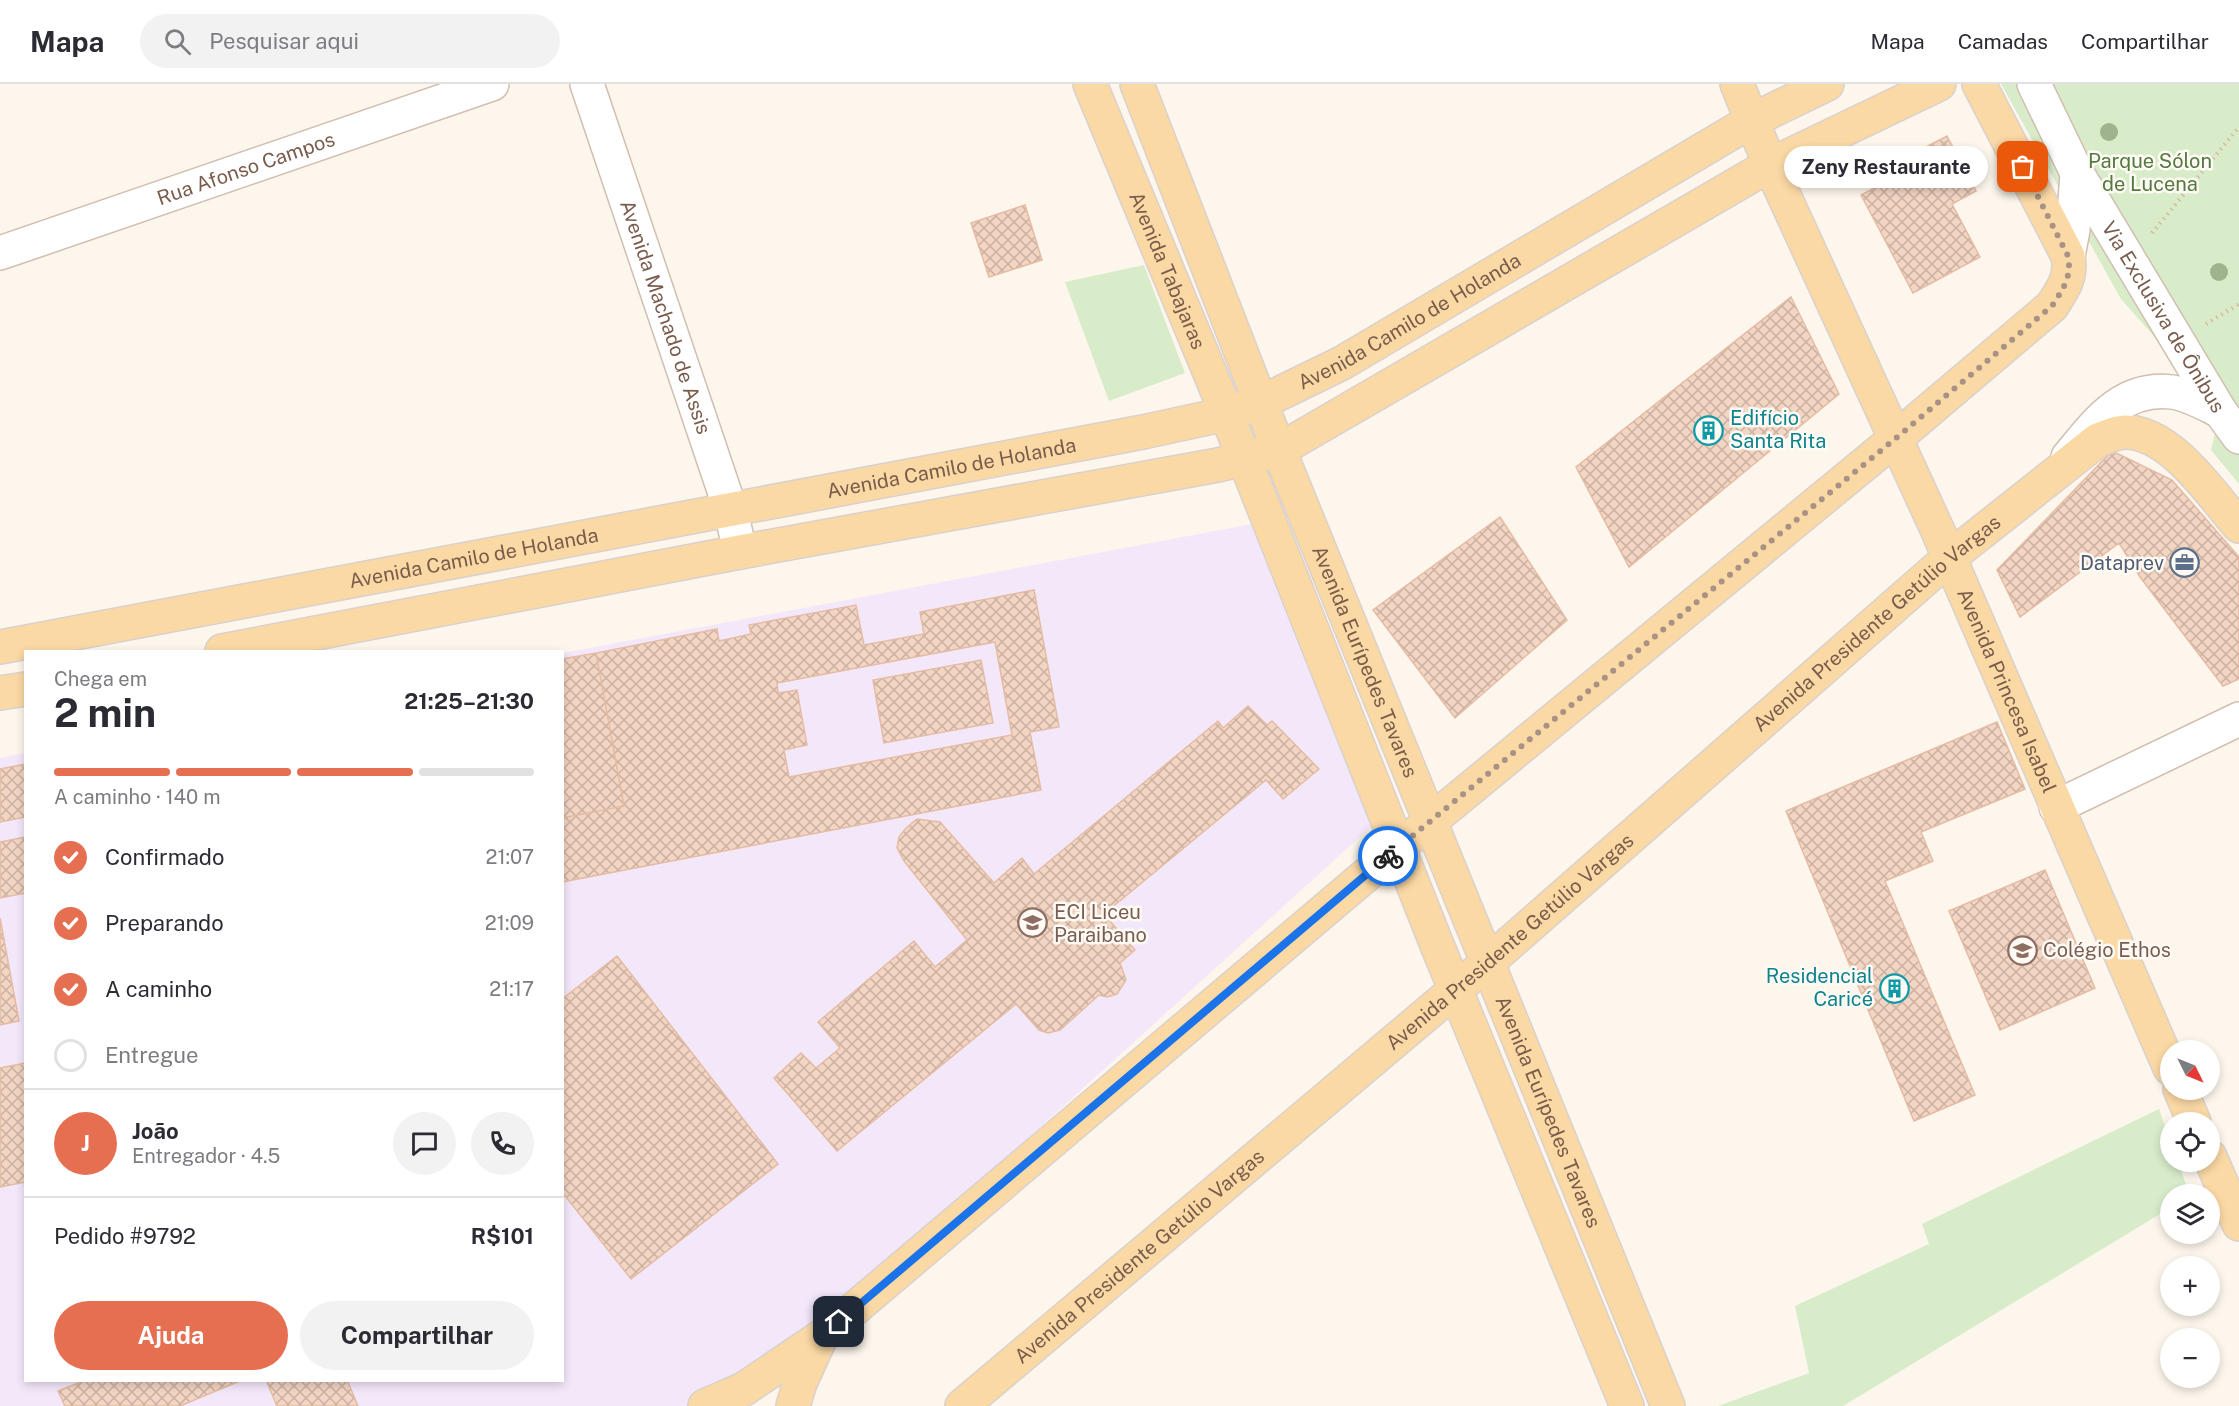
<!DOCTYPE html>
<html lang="pt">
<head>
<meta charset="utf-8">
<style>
  :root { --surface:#fff; --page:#f2f2f3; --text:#2b2b33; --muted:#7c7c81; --line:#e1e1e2; --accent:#e76f51 }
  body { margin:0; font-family:"Public Sans",sans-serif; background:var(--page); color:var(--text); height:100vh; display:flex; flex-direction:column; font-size:22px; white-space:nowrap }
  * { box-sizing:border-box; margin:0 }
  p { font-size:20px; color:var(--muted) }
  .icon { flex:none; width:33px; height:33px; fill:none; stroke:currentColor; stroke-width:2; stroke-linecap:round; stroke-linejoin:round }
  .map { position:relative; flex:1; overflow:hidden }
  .drawer { position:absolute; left:24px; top:566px; width:540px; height:732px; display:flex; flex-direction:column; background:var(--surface); border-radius:0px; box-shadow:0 3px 9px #0003 }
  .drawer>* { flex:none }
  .needle { width:39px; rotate:133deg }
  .tools { position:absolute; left:2160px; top:956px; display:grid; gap:12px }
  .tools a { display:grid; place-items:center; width:60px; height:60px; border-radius:50%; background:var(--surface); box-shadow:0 3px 9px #0003; font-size:30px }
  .pin { position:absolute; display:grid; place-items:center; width:51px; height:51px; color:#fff; margin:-26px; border-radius:12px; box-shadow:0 3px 9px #0006 }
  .courier { position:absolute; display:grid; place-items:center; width:60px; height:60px; margin:-30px; border:4px solid #1a73e8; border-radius:50%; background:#fff; color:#222; box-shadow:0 2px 8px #0007 }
  .bubble { position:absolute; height:42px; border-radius:21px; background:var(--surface); box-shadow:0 3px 9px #0003; font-size:20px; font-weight:700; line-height:42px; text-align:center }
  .overview em { font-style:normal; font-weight:700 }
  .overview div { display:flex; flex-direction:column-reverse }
  .overview { display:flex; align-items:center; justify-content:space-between; height:102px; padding:0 30px }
  h1 { font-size:39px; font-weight:700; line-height:45px }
  .bar { display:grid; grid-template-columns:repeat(4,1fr); gap:9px 6px; align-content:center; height:72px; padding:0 30px }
  .bar i { height:8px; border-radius:4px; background:var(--line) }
  .bar .selected { background:var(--accent) }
  .bar p { grid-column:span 4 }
  .line { display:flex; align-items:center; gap:15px; padding:0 30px; border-top:2px solid var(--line) }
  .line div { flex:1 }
  .round { display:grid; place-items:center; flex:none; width:63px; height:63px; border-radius:32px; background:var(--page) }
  ol { padding:0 30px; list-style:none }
  li { display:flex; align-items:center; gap:18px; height:66px }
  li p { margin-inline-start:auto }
  li .icon { padding:6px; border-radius:50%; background:var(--accent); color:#fff; stroke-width:4 }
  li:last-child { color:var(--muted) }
  li i { width:33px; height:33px; border:3px solid var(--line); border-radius:50% }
  .action { display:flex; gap:12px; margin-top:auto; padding:12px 30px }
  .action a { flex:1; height:69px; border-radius:36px; background:var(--accent); color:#fff; font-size:24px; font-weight:700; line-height:69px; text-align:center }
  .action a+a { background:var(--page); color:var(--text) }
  header { display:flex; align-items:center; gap:36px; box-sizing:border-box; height:84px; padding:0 30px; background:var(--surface); border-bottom:2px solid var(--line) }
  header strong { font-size:28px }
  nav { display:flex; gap:33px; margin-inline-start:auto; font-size:21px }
  .search { width:420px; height:54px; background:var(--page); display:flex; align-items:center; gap:15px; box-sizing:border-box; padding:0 21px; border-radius:33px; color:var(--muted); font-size:22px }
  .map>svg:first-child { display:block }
  .education { fill:#f3e8fa }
  .green { fill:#d8ecc9 }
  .building { fill:url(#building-cross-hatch); stroke:#e6bba3; stroke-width:1.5; fill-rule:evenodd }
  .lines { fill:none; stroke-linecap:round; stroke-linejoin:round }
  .minor-casing { stroke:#d1beb0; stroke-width:36 }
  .major-casing { stroke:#dad1cd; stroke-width:36 }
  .path { stroke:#d9b8a5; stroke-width:4; stroke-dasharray:1.5 4.5; stroke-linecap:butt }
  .minor { stroke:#fff; stroke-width:33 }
  .major { stroke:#fbd9a5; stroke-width:33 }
  .tree { fill:#a0b28e }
  .done { stroke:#a89285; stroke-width:6; stroke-dasharray:0 10.8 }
  .route { stroke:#1a73e8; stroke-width:8 }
  .labels { text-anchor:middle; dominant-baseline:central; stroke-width:5; stroke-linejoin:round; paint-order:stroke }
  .park-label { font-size:20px; fill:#537a41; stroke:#fffaf3 }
  .street-label { font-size:20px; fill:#7a5c4d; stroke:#fffaf3 }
  .culture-label { font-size:20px; fill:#0d838f; stroke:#fffaf3; text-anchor:start }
  .service-label { font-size:20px; fill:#4e5e75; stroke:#fffaf3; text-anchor:end }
  .education-label { font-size:20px; fill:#785e54; stroke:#fffaf3; text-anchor:start }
</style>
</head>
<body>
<header>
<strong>Mapa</strong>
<div class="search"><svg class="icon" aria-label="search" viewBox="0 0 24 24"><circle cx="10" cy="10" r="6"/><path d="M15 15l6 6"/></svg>Pesquisar aqui</div>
<nav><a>Mapa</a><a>Camadas</a><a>Compartilhar</a></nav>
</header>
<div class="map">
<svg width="2239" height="1322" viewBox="0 0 2239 1322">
  <defs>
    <pattern id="building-cross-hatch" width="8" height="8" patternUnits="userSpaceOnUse" patternTransform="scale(1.5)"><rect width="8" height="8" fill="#f3d5c3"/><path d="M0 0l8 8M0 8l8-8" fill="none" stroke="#cab0a1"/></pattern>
  </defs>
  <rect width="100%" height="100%" fill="#fdf6ec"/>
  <path class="education" d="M1252 440 1372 742 763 1295 694 1322H0V674L25 669 26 1296H562L563 569Z"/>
  <path class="green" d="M2001 0H2239V400L2211 366 2220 327 2121 215Z
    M1144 181 1185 289 1109 317 1065 198Z
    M2159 1025 2170 1057V1077H2178L2189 1110H2170V1124L1843 1322H1718L1809 1289 1795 1222 1929 1160 1922 1140Z"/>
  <path class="building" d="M1947 52 1976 107 1952 120 1980 173 1913 209 1861 111 1895 93 1889 82Z
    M1025 121 1042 176 989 193 971 139Z
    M1791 213 1839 310 1629 483 1576 383Z
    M2112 367 2172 396 2239 473V595L2223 602 2140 493 2119 459 2020 533 1997 486Z
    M1500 433 1567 536 1455 634 1373 526Z
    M1034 506 1059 643 1030 648 1041 706 562 798V734L624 722 596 569 717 545 719 557 751 550 749 541 856 521 864 561 924 550 920 528ZM995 558 1012 651 789 693 784 666 807 661 797 606 778 609 777 599Z
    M596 569 624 722 562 734V575Z
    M981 576 993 639 884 659 873 596Z
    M1248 622 1267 641 1272 637 1319 685 1283 715 1266 696 1104 830 1135 866 1120 879 1126 896 1117 910 1107 913 1099 911 1060 946 1048 949 1039 946 1016 920 837 1067 774 994 801 969 816 984 840 964 818 938 914 857 935 883 967 856 904 777 897 764 899 753 906 744 917 735 940 738 994 799 1022 774 1034 790 1218 637 1223 644Z
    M1997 638 2025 705 1921 748 1933 777 1885 797 1975 1011 1914 1037 1786 727Z
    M26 680V733L0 738V685Z
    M26 753V809L0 814V758Z
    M2045 786 2095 904 2000 946 1949 827Z
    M0 834 19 937 0 941Z
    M617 872 778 1080 631 1195 562 1108V915Z
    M26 979V1098L0 1103V984Z
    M86 1296H242L180 1322H65L58 1307Z
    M266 1296H347L358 1322H277Z"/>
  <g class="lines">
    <defs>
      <g id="minor">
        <path id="s1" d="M587 0 731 427 740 468"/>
        <path d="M2034 0 2077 89 2073 146 2068 172"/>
        <path id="s2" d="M2077 89 2220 327 2239 353"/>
        <path id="s3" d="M0 169 492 0"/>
        <path d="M2068 373C2096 339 2122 302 2172 308 2188 310 2205 320 2220 327"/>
        <path d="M2056 723 2239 635"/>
      </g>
      <g id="major">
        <path id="s4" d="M1090 0 1215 301 1437 861 1627 1322"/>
        <path id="s5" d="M1137 0 1279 366 1668 1322"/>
        <path id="s6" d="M1737 0 1770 81 1937 445 2170 984"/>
        <path id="s7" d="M0 563 1143 348 1226 330 1262 318 1342 279 1753 36 1827 0"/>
        <path d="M222 567 740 468 1218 381 1279 366 1770 81 1939 0"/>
        <path d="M0 609 26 605"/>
        <path d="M2180 1005 2194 1038"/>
        <path d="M2210 1073 2239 1140"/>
        <path d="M705 1322 744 1305 821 1253 1398 764 1895 355 2052 222C2063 205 2072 193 2068 172L1979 0"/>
        <path d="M793 1322 800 1299 820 1255"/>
        <path id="s8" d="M962 1322 1486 880 1949 474 2098 356C2107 353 2116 348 2125 348 2171 348 2211 410 2239 442"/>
      </g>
    </defs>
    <use href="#minor" class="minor-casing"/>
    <use href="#major" class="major-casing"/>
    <path class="path" d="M2152 149 2239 43
      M2206 240 2239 220"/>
    <use href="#minor" class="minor"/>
    <use href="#major" class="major"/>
  </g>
  <g class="tree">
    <circle cx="2109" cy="48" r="9"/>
    <circle cx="2219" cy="188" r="9"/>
  </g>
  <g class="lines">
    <path class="done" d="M1388 772 1895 355 2052 222C2063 205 2072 193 2068 172L2023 83"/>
    <path class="route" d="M839 1238 1388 772"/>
  </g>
  <defs>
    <symbol id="building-ring" viewBox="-11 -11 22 22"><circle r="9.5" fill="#fffaf3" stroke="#0f9aa8" stroke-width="1.5"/><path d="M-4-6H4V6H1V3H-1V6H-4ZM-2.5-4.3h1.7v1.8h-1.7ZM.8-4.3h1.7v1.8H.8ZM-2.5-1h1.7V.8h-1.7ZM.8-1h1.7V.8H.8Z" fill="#0f9aa8"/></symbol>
    <symbol id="office-ring" viewBox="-11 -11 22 22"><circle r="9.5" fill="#fffaf3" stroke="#5c6f8a" stroke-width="1.5"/><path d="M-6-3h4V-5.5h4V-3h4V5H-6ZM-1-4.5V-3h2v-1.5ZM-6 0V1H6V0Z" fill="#5c6f8a"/></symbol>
    <symbol id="school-ring" viewBox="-11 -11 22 22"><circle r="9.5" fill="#fffaf3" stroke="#8d6e63" stroke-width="1.5"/><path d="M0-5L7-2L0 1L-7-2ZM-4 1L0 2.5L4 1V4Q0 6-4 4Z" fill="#8d6e63"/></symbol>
  </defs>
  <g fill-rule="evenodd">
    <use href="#building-ring" x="1692" y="330" width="33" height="33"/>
    <use href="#office-ring" x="2168" y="462" width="33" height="33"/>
    <use href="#school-ring" x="1016" y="822" width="33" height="33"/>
    <use href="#school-ring" x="2006" y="850" width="33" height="33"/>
    <use href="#building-ring" x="1878" y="888" width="33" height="33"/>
  </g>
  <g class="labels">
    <g class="park-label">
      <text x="2150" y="77">Parque Sólon<tspan x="2150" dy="23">de Lucena</tspan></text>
    </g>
    <g class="street-label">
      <text stroke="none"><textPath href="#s3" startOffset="260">Rua Afonso Campos</textPath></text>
      <text stroke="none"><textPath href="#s4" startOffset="202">Avenida Tabajaras</textPath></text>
      <text stroke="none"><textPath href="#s2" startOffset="168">Via Exclusiva de Ônibus</textPath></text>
      <text stroke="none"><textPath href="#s1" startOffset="246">Avenida Machado de Assis</textPath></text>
      <text stroke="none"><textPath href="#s7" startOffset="1454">Avenida Camilo de Holanda</textPath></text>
      <text stroke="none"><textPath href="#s7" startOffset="968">Avenida Camilo de Holanda</textPath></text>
      <text stroke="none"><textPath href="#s7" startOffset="482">Avenida Camilo de Holanda</textPath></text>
      <text stroke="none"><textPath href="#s8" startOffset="1204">Avenida Presidente Getúlio Vargas</textPath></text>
      <text stroke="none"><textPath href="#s5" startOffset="621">Avenida Eurípedes Tavares</textPath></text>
      <text stroke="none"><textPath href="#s6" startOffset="664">Avenida Princesa Isabel</textPath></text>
      <text stroke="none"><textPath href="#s8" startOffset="718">Avenida Presidente Getúlio Vargas</textPath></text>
      <text stroke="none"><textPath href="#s5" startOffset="1107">Avenida Eurípedes Tavares</textPath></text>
      <text stroke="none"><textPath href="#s8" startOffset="232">Avenida Presidente Getúlio Vargas</textPath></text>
    </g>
    <g class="culture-label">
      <text x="1730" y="334">Edifício<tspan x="1730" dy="23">Santa Rita</tspan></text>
      <text x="1873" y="892" text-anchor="end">Residencial<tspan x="1873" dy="23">Caricé</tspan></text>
    </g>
    <g class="service-label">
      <text x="2164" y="479">Dataprev</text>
    </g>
    <g class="education-label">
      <text x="1054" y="828">ECI Liceu<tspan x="1054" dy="23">Paraibano</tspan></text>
      <text x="2043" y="866">Colégio Ethos</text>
    </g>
  </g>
</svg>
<div class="tools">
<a><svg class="needle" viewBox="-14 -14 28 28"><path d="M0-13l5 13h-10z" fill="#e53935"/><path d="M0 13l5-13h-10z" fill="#7c7c81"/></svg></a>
<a><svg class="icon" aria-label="locate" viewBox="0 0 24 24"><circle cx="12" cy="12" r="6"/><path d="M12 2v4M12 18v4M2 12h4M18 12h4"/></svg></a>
<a><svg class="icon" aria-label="layers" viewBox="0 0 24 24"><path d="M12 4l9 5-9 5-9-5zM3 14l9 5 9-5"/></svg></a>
<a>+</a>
<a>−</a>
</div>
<div class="pin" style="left:2023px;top:83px;background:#ea580c"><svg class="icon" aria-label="bag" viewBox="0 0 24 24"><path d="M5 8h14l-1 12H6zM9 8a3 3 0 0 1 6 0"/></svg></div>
<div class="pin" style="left:839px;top:1238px;background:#1f2937"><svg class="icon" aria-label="home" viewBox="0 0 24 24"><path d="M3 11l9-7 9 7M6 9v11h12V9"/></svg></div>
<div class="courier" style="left:1388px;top:772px"><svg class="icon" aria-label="bike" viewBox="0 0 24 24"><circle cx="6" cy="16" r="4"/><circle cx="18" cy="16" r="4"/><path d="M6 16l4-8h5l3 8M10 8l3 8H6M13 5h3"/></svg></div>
<div class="bubble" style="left:1784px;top:62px;width:204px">Zeny Restaurante</div>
<section class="drawer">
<div class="overview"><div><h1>2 min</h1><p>Chega em</p></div><em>21:25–21:30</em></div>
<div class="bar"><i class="selected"></i><i class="selected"></i><i class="selected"></i><i></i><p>A caminho · 140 m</p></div>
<ol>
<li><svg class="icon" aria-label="check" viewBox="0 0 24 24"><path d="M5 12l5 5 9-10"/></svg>Confirmado<p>21:07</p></li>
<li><svg class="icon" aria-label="check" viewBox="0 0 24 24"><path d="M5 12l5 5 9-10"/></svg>Preparando<p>21:09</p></li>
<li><svg class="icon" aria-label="check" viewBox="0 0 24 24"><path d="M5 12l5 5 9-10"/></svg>A caminho<p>21:17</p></li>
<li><i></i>Entregue</li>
</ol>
<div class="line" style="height:108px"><b class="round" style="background:var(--accent);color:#fff">J</b><div><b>João</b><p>Entregador · 4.5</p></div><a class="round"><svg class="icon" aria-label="chat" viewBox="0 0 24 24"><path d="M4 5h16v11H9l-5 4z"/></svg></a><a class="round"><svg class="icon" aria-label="phone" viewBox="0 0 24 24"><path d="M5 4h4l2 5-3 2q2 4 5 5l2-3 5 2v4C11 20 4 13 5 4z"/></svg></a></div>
<div class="line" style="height:78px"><div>Pedido #9792</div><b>R$101</b></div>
<div class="action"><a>Ajuda</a><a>Compartilhar</a></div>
</section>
</div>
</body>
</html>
